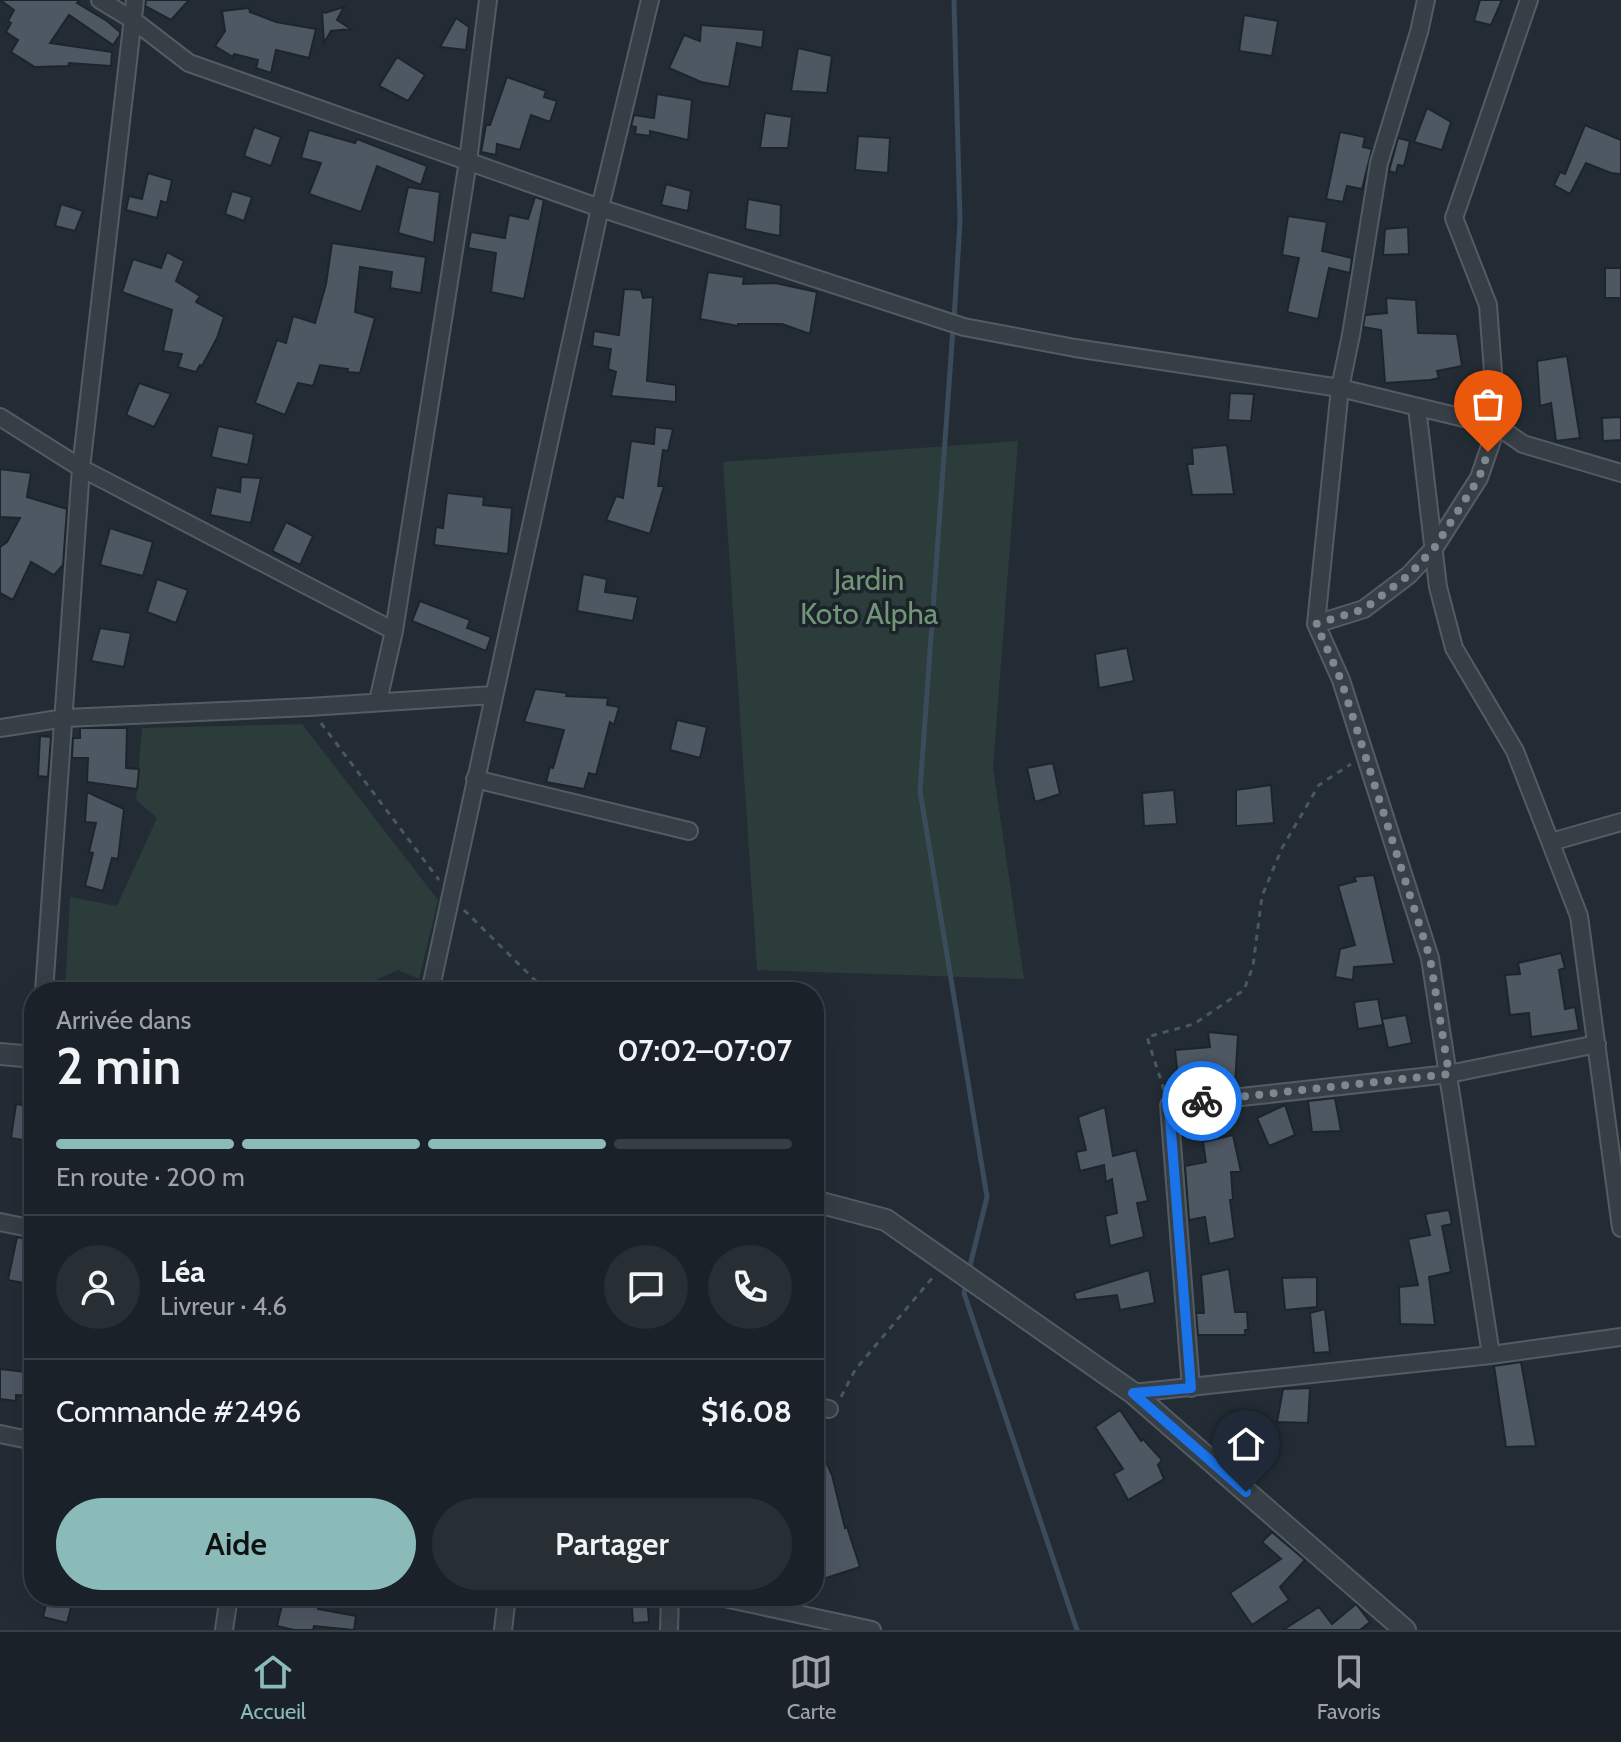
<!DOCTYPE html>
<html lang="fr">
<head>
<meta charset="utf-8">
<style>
  :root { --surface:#1a2128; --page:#272e34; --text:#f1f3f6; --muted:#9fa3a8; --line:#383e45; --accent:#8bbbb9 }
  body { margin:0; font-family:Cabin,sans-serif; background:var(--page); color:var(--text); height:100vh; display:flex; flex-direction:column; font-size:30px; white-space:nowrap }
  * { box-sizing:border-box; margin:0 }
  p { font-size:26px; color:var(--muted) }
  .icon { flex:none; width:44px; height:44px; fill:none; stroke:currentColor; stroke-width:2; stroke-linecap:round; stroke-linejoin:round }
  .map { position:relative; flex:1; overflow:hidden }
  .details { position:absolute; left:24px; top:982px; width:800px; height:624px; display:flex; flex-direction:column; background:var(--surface); border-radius:32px; box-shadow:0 8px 32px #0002,0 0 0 2px var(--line) }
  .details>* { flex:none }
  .pin { position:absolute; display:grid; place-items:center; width:68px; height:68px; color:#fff; margin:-82px -34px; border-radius:50% 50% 50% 0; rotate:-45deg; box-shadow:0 0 8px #0007 }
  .pin .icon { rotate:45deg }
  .courier { position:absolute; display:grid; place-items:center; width:80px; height:80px; margin:-40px; border:6px solid #1a73e8; border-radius:50%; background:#fff; color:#222; box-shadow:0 2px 10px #0007 }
  .headline em { font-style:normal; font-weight:600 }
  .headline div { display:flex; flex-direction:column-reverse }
  .headline { display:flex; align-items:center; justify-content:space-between; height:136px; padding:0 32px }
  h1 { font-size:52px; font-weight:600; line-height:60px }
  .bar { display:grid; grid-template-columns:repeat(4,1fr); gap:12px 8px; align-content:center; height:96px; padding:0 32px }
  .bar i { height:10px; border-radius:6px; background:var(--line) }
  .bar .selected { background:var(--accent) }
  .bar p { grid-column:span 4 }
  .line { display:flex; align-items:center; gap:20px; padding:0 32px; border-top:2px solid var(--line) }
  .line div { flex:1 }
  .round { display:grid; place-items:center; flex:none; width:84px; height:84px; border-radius:42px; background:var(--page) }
  .button { display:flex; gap:16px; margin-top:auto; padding:16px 32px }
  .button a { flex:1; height:92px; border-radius:48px; background:var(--accent); color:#111; font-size:32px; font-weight:600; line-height:92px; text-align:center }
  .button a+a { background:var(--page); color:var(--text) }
  .tab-bar { display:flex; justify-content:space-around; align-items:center; height:112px; border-top:2px solid var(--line); background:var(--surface); font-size:22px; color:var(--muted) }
  .tab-bar a { display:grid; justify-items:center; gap:4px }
  .tab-bar .selected { color:var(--accent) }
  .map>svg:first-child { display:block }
  .green { fill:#2b3c3b }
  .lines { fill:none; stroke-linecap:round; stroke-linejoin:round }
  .stream { stroke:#3a4b5c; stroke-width:5 }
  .building { fill:#4e5863; stroke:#1d252c; stroke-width:2 }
  .minor-casing { stroke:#545c63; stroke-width:20 }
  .tertiary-casing { stroke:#545c63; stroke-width:24 }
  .path { stroke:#49595a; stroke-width:3; stroke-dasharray:6 6; stroke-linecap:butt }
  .minor { stroke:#363e46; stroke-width:16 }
  .tertiary { stroke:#363e46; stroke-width:20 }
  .done { stroke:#7f8891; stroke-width:8; stroke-dasharray:0 14.4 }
  .route { stroke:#1a73e8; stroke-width:10 }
  .labels { text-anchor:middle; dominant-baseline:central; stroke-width:7; stroke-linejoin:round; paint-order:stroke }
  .park-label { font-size:30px; fill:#729578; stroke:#1c232a }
</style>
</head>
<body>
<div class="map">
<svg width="1621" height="1630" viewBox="0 0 1621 1630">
  <rect width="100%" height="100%" fill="#232c35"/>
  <path class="green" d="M1018 441 993 768 1024 979 757 970 723 462Z
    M302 724 438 900 419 979 398 970 350 992H65L70 897 117 906 157 818 136 800 142 728Z"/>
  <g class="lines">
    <path class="stream" d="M954 319 960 222 954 0
      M953 329 920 791 987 1197 969 1270
      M966 1284 964 1293 1077 1630"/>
  </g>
  <path class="building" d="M0 0H79L77 3 107 21 120 32V35L113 45 69 15 50 43 112 52 111 66 69 63 68 66 35 67 11 52 18 40 6 32 11 23 8 21 14 10Z
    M146 0H189L171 20 145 6Z
    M1480 0H1502L1491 25 1474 21Z
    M344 7 337 20 351 29 331 31 324 43 322 11 325 13Z
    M249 8 250 12 276 22 316 29 309 58 276 50 271 73 256 68 258 60 234 54 233 57 215 46 225 31 222 11Z
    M1244 15 1278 21 1272 56 1239 51Z
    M456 18 469 27 466 50 440 47Z
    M701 25 764 30 762 48 737 43 729 87 701 82 669 68 684 35 700 41Z
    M798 48 832 56 827 93 791 91Z
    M397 57 425 75 408 101 379 86Z
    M507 77 546 91 544 97 557 101 550 122 531 115 520 150 497 144 496 155 481 152 486 125H490Z
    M657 94 692 100 688 140 650 131V136L635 134 636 127 631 126 634 115 654 118Z
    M1427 108 1451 122 1442 150 1414 142Z
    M765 113 792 117 788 148H760Z
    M1585 125 1621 140V174L1611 173 1586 163 1570 194 1554 185 1560 172 1565 174Z
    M254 127 281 137 271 166 244 156Z
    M309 130 355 143 357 139 427 166 421 185 377 166 361 212 309 194 321 163 301 158Z
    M1340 132 1365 137 1363 147 1372 149 1362 189 1347 186 1343 202 1326 199Z
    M858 136 890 138 888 173 855 170Z
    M1398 138 1410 141 1404 166 1398 165 1396 173 1389 171Z
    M148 173 172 180 167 203 161 201 157 218 126 210 129 196 142 199Z
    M666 184 691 191 688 211 661 205Z
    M408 187 440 192 434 243 398 233Z
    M232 191 252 197 244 221 225 214Z
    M535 197 544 200 524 299 491 292 496 253 468 248 471 232 505 238 509 215 528 219Z
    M748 199 781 205 780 236 745 229Z
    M61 204 83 211 75 231 55 226Z
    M1288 216 1327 222 1322 251 1352 258 1350 273 1329 268 1318 319 1287 312 1299 258 1282 255Z
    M1408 227 1409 254 1383 255 1385 229Z
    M332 243 426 257 421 293 390 288 392 272 360 267 355 312 375 318 360 373 347 372 348 369 320 365 313 386 298 383 285 415 255 403 277 340 286 343 293 316 315 323 326 284Z
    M167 252 184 261 176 281 200 296 196 302 224 317 217 338 202 366 200 365 196 372 178 367 182 354 163 351 172 310 122 292 133 259 161 268Z
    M1605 268H1621V298H1605Z
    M708 272 744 277 743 284 775 283 817 292 810 334 782 324H738V326L700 319Z
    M624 289 641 290 643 298 653 297 647 381 676 385V402L611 396 616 372 608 369 611 349 592 346 594 331 619 335Z
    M1386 298 1416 300 1418 333 1457 334 1462 366 1437 371 1439 378 1430 380 1385 383 1381 330 1363 327 1365 315 1387 313Z
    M1567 356 1580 438 1556 441 1551 403 1540 406 1537 361Z
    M139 383 171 394 154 427 126 415Z
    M1230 393 1254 394 1251 421 1228 420Z
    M1621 417V440L1603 441 1602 418Z
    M218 426 254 434 248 465 211 457Z
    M655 427 673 429 668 451 663 450 658 486H664L650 534 606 520 616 496 623 498 631 441 654 444Z
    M1227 445 1234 494 1192 495 1187 464H1193L1192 448Z
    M0 469 31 473 27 497 67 509 63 565 54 575 31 562 13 600 0 593V547L7 542 20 518 0 517Z
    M241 477 261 478 251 523 210 515 216 487 240 492Z
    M447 493 484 497 483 505 512 508 508 554 434 545 436 527 443 528Z
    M286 522 313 536 300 565 272 551Z
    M110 528 153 542 143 576 100 565Z
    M583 574 607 579 605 592 638 597 633 621 577 611Z
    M157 579 188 590 176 623 147 612Z
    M420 601 470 620 467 628 491 637 486 651 412 621Z
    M100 628 131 633 124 667 91 661Z
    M1127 648 1134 681 1099 688 1095 654Z
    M535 689 567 693 566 696 608 698 607 705 619 707 614 725 610 722 596 775 589 773 584 789 546 782 550 767 553 768 564 730 524 722Z
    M677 720 707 727 700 758 670 750Z
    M80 728H127L126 768 139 769 137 789 87 782 88 758H72L73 738H80Z
    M40 736 51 737 48 777 38 776Z
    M1053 763 1060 794 1035 802 1027 768Z
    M1271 785 1274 823 1236 826V790Z
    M1174 790 1177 824 1144 826 1142 793Z
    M87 792 124 809 118 859 112 858 103 891 85 886 93 853 89 852 96 823 85 822Z
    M1374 875 1394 964 1354 967 1353 980 1335 977 1340 949 1355 945 1338 886 1356 881 1354 877Z
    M1561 953 1565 968 1559 970 1565 1009 1575 1007 1579 1030 1531 1037 1529 1013 1510 1015 1505 975 1520 974 1518 963Z
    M1378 999 1383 1025 1358 1029 1354 1002Z
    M1406 1015 1412 1043 1388 1048 1382 1019Z
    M1208 1032 1238 1035 1235 1084 1212 1089 1179 1085 1175 1050 1210 1047Z
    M1335 1098 1341 1131 1312 1132 1308 1101Z
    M16 1104 34 1107V1142L11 1138Z
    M1285 1105 1295 1135 1269 1146 1257 1118Z
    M1105 1107 1113 1156 1136 1150 1148 1201 1137 1203 1144 1237 1110 1246 1105 1216 1117 1213 1112 1179 1106 1182 1104 1165 1080 1171 1076 1152 1086 1150 1078 1117Z
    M1205 1112 1210 1130 1182 1137 1181 1115Z
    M1233 1135 1241 1172H1231L1233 1200H1230L1235 1238 1209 1244 1205 1217 1189 1220 1185 1166 1206 1162 1203 1142Z
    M1449 1210 1452 1224 1442 1226 1451 1272 1429 1277 1435 1325 1400 1324 1399 1287 1418 1285 1408 1239 1430 1235 1425 1214Z
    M17 1237 31 1240 30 1250 34 1251V1285L8 1280Z
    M1229 1269 1235 1312H1247L1248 1330H1245V1335H1198L1196 1313H1204L1201 1275Z
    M1149 1270 1155 1303 1120 1310 1117 1295 1076 1300 1074 1293Z
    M1317 1277V1307L1285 1310 1282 1278Z
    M1325 1309 1330 1352 1314 1353 1310 1313Z
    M1521 1362 1536 1446 1506 1447 1494 1366Z
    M0 1369 34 1373V1396L16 1395V1401L0 1399Z
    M1310 1388 1308 1423 1277 1422 1283 1389Z
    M1120 1410 1141 1441 1143 1439 1162 1460 1158 1465 1164 1479 1128 1500 1114 1474 1123 1469 1095 1427Z
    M1234 1422 1249 1436 1237 1448 1222 1434Z
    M814 1435 832 1475 845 1528 847 1527 860 1567 823 1579 814 1552Z
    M1272 1532 1305 1560 1280 1587 1289 1600 1252 1625 1230 1593 1281 1559 1262 1542Z
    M48 1596H74L67 1623 43 1617Z
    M284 1596H314L312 1603 319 1605 318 1609 356 1616 354 1630 314 1626 313 1630H294L277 1626Z
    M631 1596H647L649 1622 633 1623Z
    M1356 1604 1370 1622 1360 1630H1283L1319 1607 1332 1624Z"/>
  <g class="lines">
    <defs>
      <path id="minor" d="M100 0 133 20 189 63 600 208 964 327 1075 348 1340 388 1497 426 1523 444 1621 473
        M1426 0 1419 32 1379 163 1351 335 1340 388 1316 624 1341 680 1430 958 1491 1355
        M1417 407 1438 587 1454 648 1515 751 1579 916 1621 1228
        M0 417 81 468 394 631
        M1316 624 1364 609 1409 575 1435 547 1479 478 1497 426 1488 305 1454 218 1529 0
        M378 701 394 631 468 161 488 0
        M0 728 65 718 309 707 493 695
        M475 779 689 831
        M1551 842 1621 822
        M44 992 81 468 135 0
        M430 992 600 208 650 0
        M0 1222 34 1229
        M1191 1388 1169 1105 1449 1074 1597 1044
        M1133 1393 1491 1355 1621 1337
        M814 1406 829 1409
        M0 1434 34 1441
        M715 1596 872 1630
        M224 1630 229 1596
        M503 1630 507 1596
        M669 1630 670 1596"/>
      <path id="tertiary" d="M0 1054 34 1057
        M814 1201 886 1220 1133 1393 1405 1630"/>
    </defs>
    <use href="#minor" class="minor-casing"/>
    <use href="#tertiary" class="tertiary-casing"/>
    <path class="path" d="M321 723 439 880
      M464 910 547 992
      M1164 1090 1147 1037 1194 1024 1244 990 1253 966 1262 896 1282 848 1319 785 1351 764
      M841 1397 855 1370 933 1277"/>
    <use href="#minor" class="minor"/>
    <use href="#tertiary" class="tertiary"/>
  </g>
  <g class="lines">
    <path class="done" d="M1202 1101 1449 1074 1430 958 1341 680 1316 624 1364 609 1409 575 1435 547 1479 478 1488 452"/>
    <path class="route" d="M1202 1101 1169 1105 1191 1388 1133 1393 1246 1492"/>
  </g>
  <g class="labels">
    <g class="park-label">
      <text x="869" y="579">Jardin<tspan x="869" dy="34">Koto Alpha</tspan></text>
    </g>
  </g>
</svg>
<div class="pin" style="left:1488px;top:452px;background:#ea580c"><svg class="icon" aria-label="bag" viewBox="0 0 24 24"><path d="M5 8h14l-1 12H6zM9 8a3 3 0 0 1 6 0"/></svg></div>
<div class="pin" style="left:1246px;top:1492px;background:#1f2937"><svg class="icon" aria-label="home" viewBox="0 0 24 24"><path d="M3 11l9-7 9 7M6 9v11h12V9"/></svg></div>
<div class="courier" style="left:1202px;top:1101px"><svg class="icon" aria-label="bike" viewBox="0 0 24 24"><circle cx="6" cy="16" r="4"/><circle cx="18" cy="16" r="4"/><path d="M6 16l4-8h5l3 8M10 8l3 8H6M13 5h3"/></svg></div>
<section class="details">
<div class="headline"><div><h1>2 min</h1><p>Arrivée dans</p></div><em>07:02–07:07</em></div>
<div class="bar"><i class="selected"></i><i class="selected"></i><i class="selected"></i><i></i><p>En route · 200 m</p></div>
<div class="line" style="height:144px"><a class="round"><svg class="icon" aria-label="person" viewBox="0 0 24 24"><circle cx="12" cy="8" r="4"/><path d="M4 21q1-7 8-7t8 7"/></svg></a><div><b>Léa</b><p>Livreur · 4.6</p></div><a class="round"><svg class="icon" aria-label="chat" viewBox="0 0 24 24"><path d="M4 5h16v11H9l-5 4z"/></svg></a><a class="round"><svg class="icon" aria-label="phone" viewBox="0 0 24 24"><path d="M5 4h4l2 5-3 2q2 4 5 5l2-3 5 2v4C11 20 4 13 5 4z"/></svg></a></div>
<div class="line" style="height:104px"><div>Commande #2496</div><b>$16.08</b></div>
<div class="button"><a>Aide</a><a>Partager</a></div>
</section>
</div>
<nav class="tab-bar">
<a class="selected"><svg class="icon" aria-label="home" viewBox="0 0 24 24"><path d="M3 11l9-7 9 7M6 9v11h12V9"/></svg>Accueil</a>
<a><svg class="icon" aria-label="map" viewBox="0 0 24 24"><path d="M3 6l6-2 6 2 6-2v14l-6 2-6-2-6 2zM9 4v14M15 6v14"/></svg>Carte</a>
<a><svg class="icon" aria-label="saved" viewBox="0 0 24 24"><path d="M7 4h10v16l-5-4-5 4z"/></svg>Favoris</a>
</nav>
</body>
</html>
